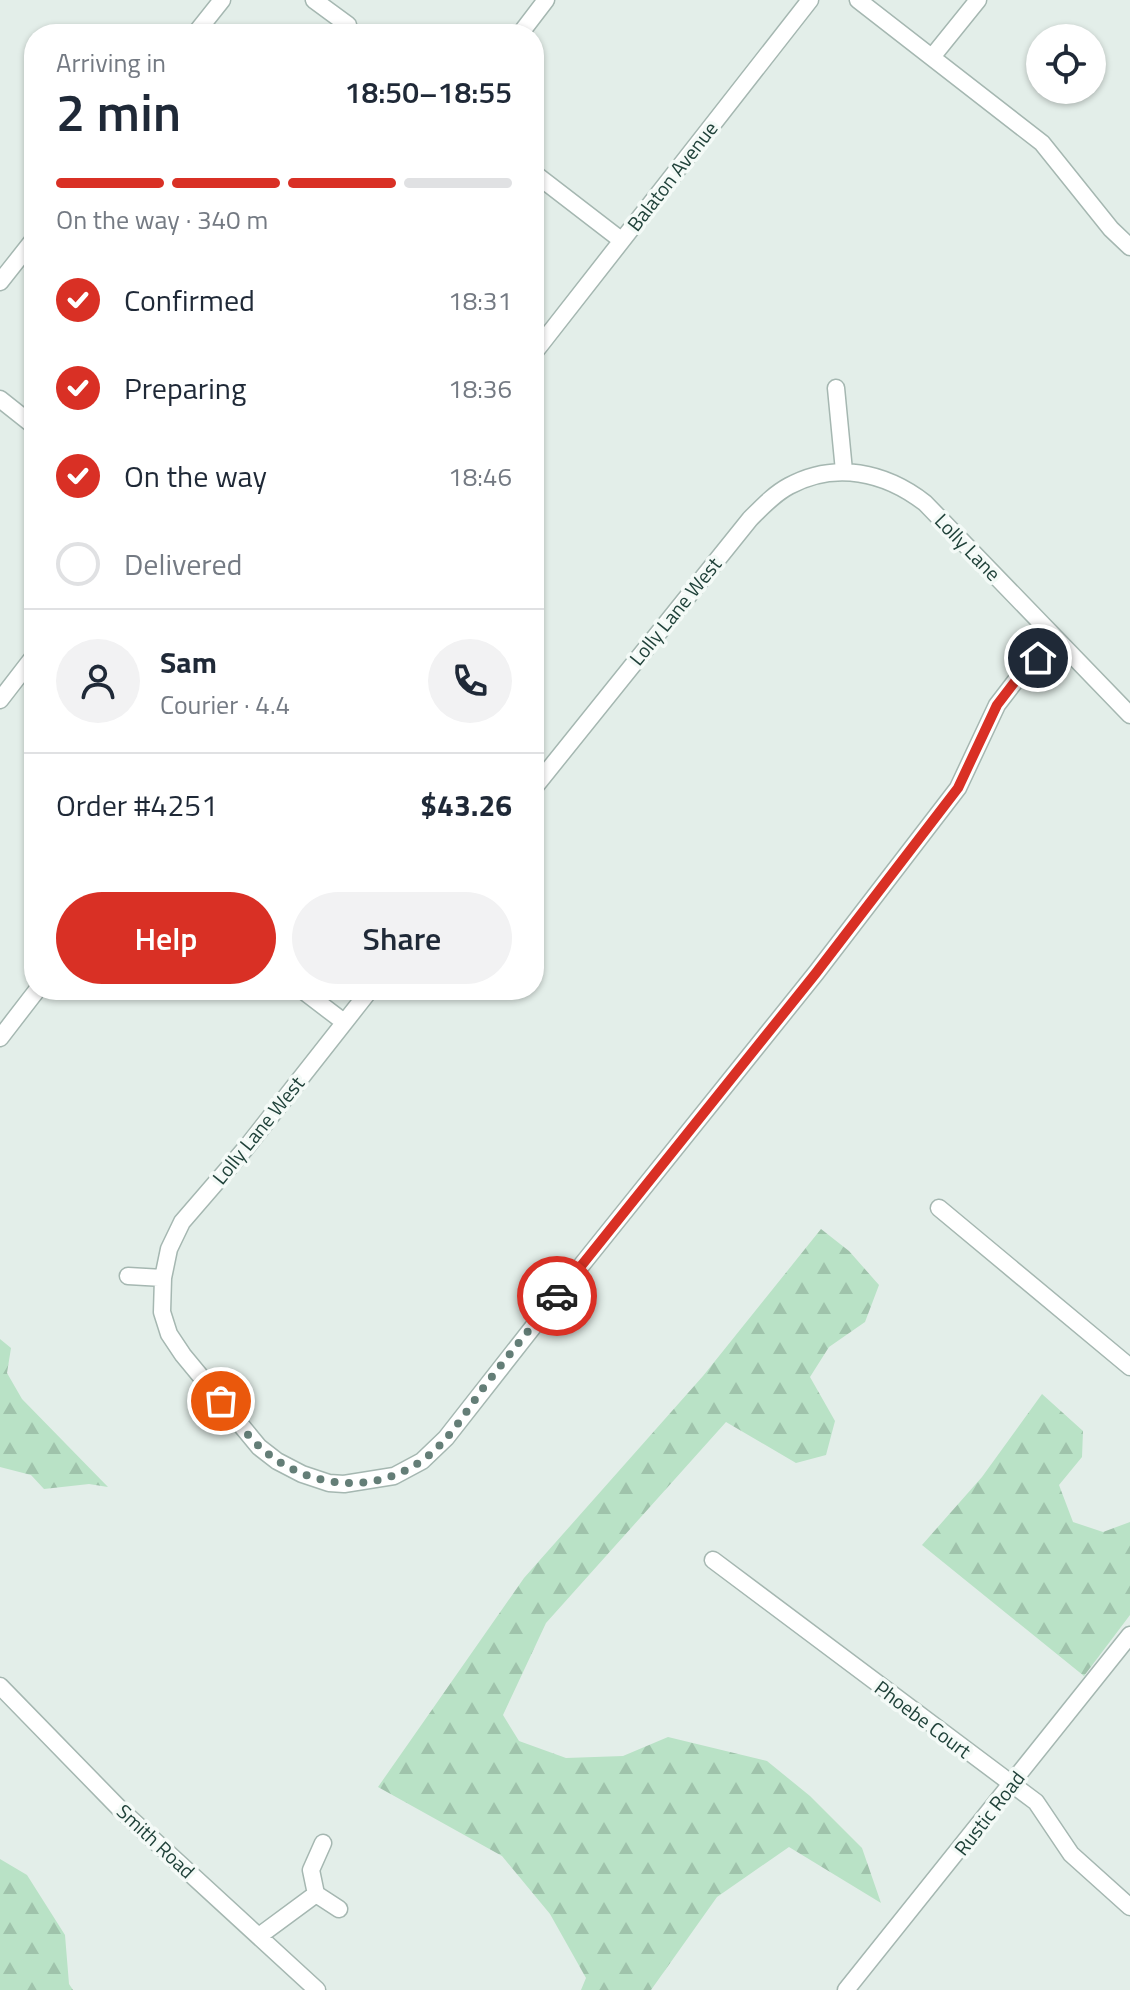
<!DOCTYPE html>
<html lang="en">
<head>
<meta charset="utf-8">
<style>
  :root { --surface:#fff; --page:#f2f2f3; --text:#1f2937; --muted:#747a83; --line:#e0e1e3; --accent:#d93025 }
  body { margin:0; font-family:"Titillium Web",sans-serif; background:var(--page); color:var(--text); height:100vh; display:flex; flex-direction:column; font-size:30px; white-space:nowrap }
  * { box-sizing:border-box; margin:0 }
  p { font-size:26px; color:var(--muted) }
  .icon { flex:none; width:44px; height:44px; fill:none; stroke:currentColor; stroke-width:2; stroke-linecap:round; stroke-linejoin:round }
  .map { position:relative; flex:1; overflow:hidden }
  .sheet { position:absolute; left:24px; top:24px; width:520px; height:976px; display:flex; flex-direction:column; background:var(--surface); border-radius:32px; box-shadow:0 2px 6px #0004 }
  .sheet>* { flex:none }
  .buttons { position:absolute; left:1026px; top:24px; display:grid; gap:16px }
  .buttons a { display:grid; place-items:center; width:80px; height:80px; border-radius:50%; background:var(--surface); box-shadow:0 2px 6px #0004; font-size:40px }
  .pin { position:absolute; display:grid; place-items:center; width:68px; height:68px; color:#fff; margin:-34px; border:4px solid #fff; border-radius:50%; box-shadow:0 2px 8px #0007 }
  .courier { position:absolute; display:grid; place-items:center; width:80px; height:80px; margin:-40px; border:6px solid #d93025; border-radius:50%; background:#fff; color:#222; box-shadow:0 2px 10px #0007 }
  .overview em { font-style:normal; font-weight:600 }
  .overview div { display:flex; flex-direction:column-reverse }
  .overview { display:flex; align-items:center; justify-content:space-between; height:136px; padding:0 32px }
  h1 { font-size:52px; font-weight:600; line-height:60px }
  .bar { display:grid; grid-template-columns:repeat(4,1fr); gap:12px 8px; align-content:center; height:96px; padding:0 32px }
  .bar i { height:10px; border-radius:6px; background:var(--line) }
  .bar .active { background:var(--accent) }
  .bar p { grid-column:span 4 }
  .line { display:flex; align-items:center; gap:20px; padding:0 32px; border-top:2px solid var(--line) }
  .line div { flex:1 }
  .round { display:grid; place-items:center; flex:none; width:84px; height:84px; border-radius:42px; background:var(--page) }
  ol { padding:0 32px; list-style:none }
  li { display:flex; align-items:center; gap:24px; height:88px }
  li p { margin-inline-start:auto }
  li .icon { padding:8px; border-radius:50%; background:var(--accent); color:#fff; stroke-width:4 }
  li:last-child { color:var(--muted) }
  li i { width:44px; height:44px; border:4px solid var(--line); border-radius:50% }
  .action { display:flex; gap:16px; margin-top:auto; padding:16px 32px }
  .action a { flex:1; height:92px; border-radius:48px; background:var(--accent); color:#fff; font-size:32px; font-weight:600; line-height:92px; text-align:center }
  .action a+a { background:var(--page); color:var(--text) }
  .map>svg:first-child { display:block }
  .forest { fill:url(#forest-firs) }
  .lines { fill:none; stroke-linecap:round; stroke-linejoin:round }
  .minor-casing { stroke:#a5b7b1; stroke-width:19 }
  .minor { stroke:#fff; stroke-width:16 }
  .done { stroke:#647e77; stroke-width:8; stroke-dasharray:0 14.4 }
  .route { stroke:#d93025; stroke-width:10 }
  .labels { text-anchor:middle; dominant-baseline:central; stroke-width:7; stroke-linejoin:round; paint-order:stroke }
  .street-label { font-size:20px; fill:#20423a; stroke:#f4faf7 }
</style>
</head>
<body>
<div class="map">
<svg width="1130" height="1990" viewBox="0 0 1130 1990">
  <defs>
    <pattern id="forest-firs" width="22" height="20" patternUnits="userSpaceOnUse" patternTransform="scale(2)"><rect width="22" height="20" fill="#b9e2c6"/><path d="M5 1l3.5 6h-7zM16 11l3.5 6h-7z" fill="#9fc3ab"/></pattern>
  </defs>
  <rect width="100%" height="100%" fill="#e3eee9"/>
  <path class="forest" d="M821 1229 849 1251 879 1285 865 1322 829 1347 810 1377 835 1421 826 1455 796 1463 726 1422 546 1623 503 1715 519 1741 566 1758 623 1756 668 1737 767 1761 810 1796 862 1848 881 1903 789 1847 717 1897 651 1990H581L586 1978 550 1914 502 1856 378 1787 524 1578 703 1376Z
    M0 1339 11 1348 7 1373 22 1399 108 1487 89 1484 44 1489 31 1475 0 1467Z
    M1042 1394 1083 1431 1082 1457 1059 1485 1073 1522 1103 1532 1130 1522V1615L1084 1676 922 1545 982 1477Z
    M0 1859 27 1875 65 1935 69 1984 73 1990H0Z"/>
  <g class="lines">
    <defs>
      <path id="minor" d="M314 0 348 25
        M858 0 1042 143 1111 229 1130 247
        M195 34 222 0
        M520 34 546 0
        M932 57 978 0
        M534 173 621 240
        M0 282 34 239
        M534 353 810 0
        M836 388 844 471
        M0 399 34 426
        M0 700 34 656
        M534 788 750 519C762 507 774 494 789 486 835 461 885 472 925 503L1130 715
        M302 990 344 1022
        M370 990 245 1149 182 1222 169 1249 163 1278 162 1312 169 1334 183 1355 259 1447 277 1461 302 1474 329 1483 344 1484 394 1476 422 1461 446 1438 580 1267 816 973 958 788 997 705 1020 675 1057 641
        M0 1038 37 990
        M939 1208 1130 1367
        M128 1276 163 1278
        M713 1560 1036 1802 1071 1854 1130 1907
        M0 1686 121 1810 317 1990
        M316 1894 339 1909
        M259 1936 316 1894 311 1870 323 1843
        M846 1990 1130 1635"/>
    </defs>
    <use href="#minor" class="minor-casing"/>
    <use href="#minor" class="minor"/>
  </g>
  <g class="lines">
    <path class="done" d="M221 1401C234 1416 246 1435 261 1448 305 1487 370 1496 420 1462 447 1444 465 1413 484 1387 508 1356 532 1326 557 1296"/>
    <path class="route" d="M557 1296 816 973 958 788 997 705 1020 675 1038 658"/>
  </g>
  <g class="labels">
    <g class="street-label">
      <text transform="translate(672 176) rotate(-52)">Balaton Avenue</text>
      <text transform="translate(968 547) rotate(46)">Lolly Lane</text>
      <text transform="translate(675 611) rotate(-51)">Lolly Lane West</text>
      <text transform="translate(258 1130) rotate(-51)">Lolly Lane West</text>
      <text transform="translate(923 1719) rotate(37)">Phoebe Court</text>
      <text transform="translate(989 1813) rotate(-52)">Rustic Road</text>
      <text transform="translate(156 1841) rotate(43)">Smith Road</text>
    </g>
  </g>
</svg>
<div class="buttons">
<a><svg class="icon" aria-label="locate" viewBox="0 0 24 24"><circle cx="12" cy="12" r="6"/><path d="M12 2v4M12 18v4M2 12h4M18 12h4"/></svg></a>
</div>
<div class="pin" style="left:221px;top:1401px;background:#ea580c"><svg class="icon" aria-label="bag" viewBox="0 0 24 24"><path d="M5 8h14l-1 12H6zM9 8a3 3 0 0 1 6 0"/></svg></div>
<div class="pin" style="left:1038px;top:658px;background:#1f2937"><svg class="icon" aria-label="home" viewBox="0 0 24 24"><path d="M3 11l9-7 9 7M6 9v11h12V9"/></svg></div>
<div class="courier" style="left:557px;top:1296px"><svg class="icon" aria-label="car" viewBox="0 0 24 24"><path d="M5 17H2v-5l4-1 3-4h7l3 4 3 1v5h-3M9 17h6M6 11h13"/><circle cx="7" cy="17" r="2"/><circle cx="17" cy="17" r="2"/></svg></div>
<section class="sheet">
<div class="overview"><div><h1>2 min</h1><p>Arriving in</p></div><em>18:50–18:55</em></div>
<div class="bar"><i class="active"></i><i class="active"></i><i class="active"></i><i></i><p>On the way · 340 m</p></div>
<ol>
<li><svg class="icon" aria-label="check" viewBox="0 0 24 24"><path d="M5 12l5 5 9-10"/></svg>Confirmed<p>18:31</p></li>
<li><svg class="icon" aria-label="check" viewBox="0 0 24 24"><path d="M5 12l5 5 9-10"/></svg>Preparing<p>18:36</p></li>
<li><svg class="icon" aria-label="check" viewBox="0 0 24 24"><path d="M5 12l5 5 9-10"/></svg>On the way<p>18:46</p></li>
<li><i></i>Delivered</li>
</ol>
<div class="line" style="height:144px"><a class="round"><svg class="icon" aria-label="person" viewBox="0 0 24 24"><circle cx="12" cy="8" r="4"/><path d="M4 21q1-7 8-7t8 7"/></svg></a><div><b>Sam</b><p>Courier · 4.4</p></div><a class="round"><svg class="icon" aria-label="phone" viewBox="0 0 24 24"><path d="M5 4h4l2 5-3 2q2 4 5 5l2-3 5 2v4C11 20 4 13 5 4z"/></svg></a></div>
<div class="line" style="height:104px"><div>Order #4251</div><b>$43.26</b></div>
<div class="action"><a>Help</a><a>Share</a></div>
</section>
</div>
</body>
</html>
